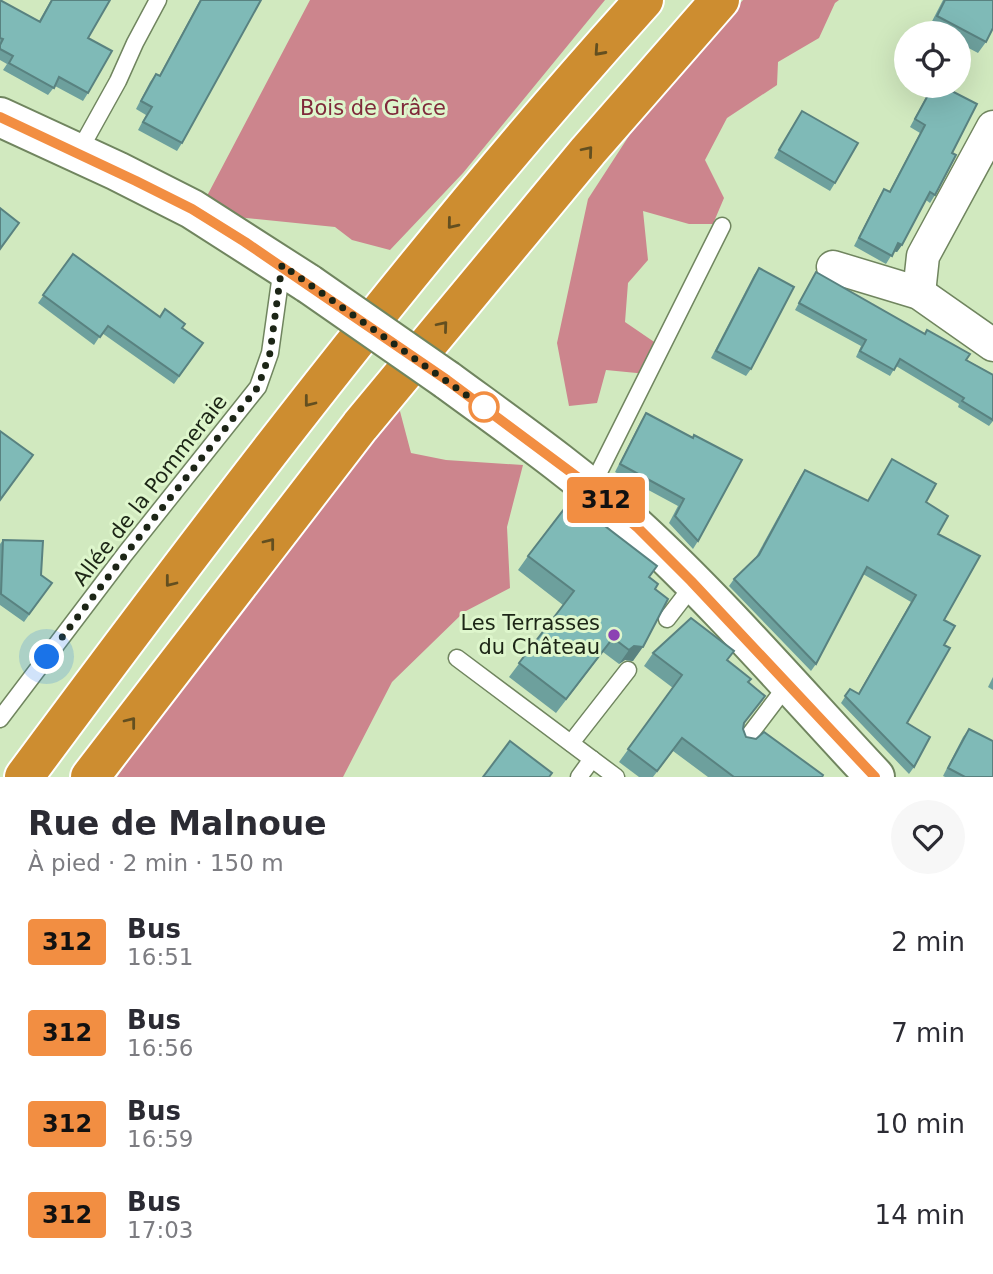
<!DOCTYPE html>
<html lang="fr">
<head>
<meta charset="utf-8">
<style>
	:root { --surface:#fff; --page:#f7f7f7; --text:#2b2b33; --muted:#7c7c81 }
	body { margin:0; font-family:"DejaVu Sans",sans-serif; background:var(--page); color:var(--text); height:100vh; display:flex; flex-direction:column; font-size:26px; white-space:nowrap }
	* { box-sizing:border-box; margin:0 }
	p { font-size:23px; color:var(--muted) }
	.icon { flex:none; width:38px; height:38px; fill:none; stroke:currentColor; stroke-width:2; stroke-linecap:round; stroke-linejoin:round }
	.map { position:relative; height:777px; overflow:hidden }
	.side { display:flex; flex-direction:column; background:var(--surface); flex:1 }
	.side>* { flex:none }
	.badge { padding:0 14px; border-radius:5px; font-size:24px; line-height:46px }
	.fabs { position:absolute; left:894px; top:21px; display:grid; gap:14px }
	.fabs a { display:grid; place-items:center; width:77px; height:77px; border-radius:50%; background:var(--surface); box-shadow:0 7px 28px #0002; font-size:35px }
	.you { position:absolute; width:35px; height:35px; margin:-18px; border:5px solid #fff; border-radius:50%; background:#1a73e8; box-shadow:0 0 0 10px #1a73e833 }
	.map>.badge { position:absolute; translate:-50% -50%; box-shadow:0 0 0 4px #fff }
	.round { display:grid; place-items:center; flex:none; width:74px; height:74px; border-radius:37px; background:var(--page) }
	.overview { display:flex; align-items:center; justify-content:space-between; height:119px; padding:0 28px }
	h1 { font-size:33px; font-weight:800; line-height:52px }
	ul { padding:0; list-style:none }
	li { display:flex; align-items:center; gap:21px; height:91px; padding:0 28px }
	li div { flex:1 }
	li b { display:block; font-size:26px }
	li em { font-style:normal }
	li .badge { min-width:77px; font-weight:700; text-align:center }
	.map>svg:first-child { display:block }
	.forest { fill:#cc858d }
	.lines { fill:none; stroke-linecap:round; stroke-linejoin:round }
	.lane-casing { stroke:#70855f; stroke-width:19 }
	.street-casing { stroke:#70855f; stroke-width:35 }
	.secondary-casing { stroke:#70855f; stroke-width:42 }
	.highway-casing { stroke:#fff; stroke-width:42 }
	.lane { stroke:#fff; stroke-width:16 }
	.street { stroke:#fff; stroke-width:32 }
	.secondary { stroke:#fff; stroke-width:38 }
	.highway { stroke:#cd8d30; stroke-width:38 }
	.secondary-bridge-casing { stroke:#70855f; stroke-width:42; stroke-linecap:butt }
	.secondary-bridge { stroke:#fff; stroke-width:38 }
	.wall { fill:#6da09d }
	.shaded-wall { fill:#598280 }
	.building { fill:#7fbab7; stroke:#598280; stroke-width:2 }
	.oneway { stroke:#634f20 }
	.line-casing { stroke:#fff; stroke-width:16 }
	.line { stroke:#f28e42; stroke-width:10 }
	.walk { stroke:#1c2516; stroke-width:7; stroke-dasharray:0 12.6 }
	.stop-dot { fill:#fff; stroke:#f28e42; stroke-width:3.5 }
	.poi-dot { fill:#8c42b3; stroke:#def6cc; stroke-width:2.5 }
	.labels { text-anchor:middle; dominant-baseline:central; stroke-width:6; stroke-linejoin:round; paint-order:stroke }
	.park-label { font-size:21px; fill:#7f293a; stroke:#def6cc }
	.street-label { font-size:21px; fill:#1c2516; stroke:#def6cc }
	.poi-label { font-size:21px; fill:#1c2516; stroke:#def6cc; text-anchor:end }
</style>
</head>
<body>
<div class="map">
<svg width="993" height="777" viewBox="0 0 993 777">
	<rect width="100%" height="100%" fill="#d1e9bf"/>
	<!-- forest -->
	<g class="forest">
		<polygon points="310,0 605,0 463,173 390,250 352,240 335,227 198,213"/>
		<polygon points="743,0 839,0 835,3 819,38 778,62 777,85 727,118 705,160 724,198 713,224 689,224 643,211 648,260 628,283 625,322 663,348 647,374 606,370 597,403 569,406 557,343 588,199 649,105"/>
		<polygon points="397,400 411,453 446,460 523,465 507,527 510,588 464,612 392,682 343,777 117,777 187,678"/>
	</g>
	<g class="lines">
		<!-- lane casing -->
		<g class="lane-casing">
			<g id="lane">
				<polyline points="78,153 118,81 135,43 158,0"/>
				<polyline points="591,488 722,226"/>
				<polyline points="667,619 694,584"/>
				<polyline points="457,658 616,777"/>
				<polyline points="0,719 125,554 258,387 270,353 282,267"/>
				<polyline points="744,742 788,684"/>
				<polyline points="571,743 628,670"/>
				<polyline points="579,777 592,759"/>
			</g>
		</g>
		<!-- street casing -->
		<g class="street-casing">
			<g id="street">
				<polyline points="833,267 919,293 993,345"/>
				<polyline points="919,293 923,256 993,127"/>
			</g>
		</g>
		<!-- secondary casing -->
		<g class="secondary-casing">
			<g id="secondary">
				<polyline points="0,117 117,171 192,209 309,284"/>
				<path d="M447 380C511 427 577 473 636 527 720 604 797 694 875 777"/>
			</g>
		</g>
		<!-- highway casing -->
		<g class="highway-casing">
			<g id="highway">
				<path d="M24 777C221 511 422 246 644 0"/>
				<polyline points="90,777 360,426 588,151 720,0"/>
			</g>
		</g>
		<!-- lane -->
		<use href="#lane" class="lane"/>
		<!-- street -->
		<use href="#street" class="street"/>
		<!-- secondary -->
		<use href="#secondary" class="secondary"/>
		<!-- highway -->
		<use href="#highway" class="highway"/>
		<!-- secondary-bridge casing -->
		<g class="secondary-bridge-casing">
			<polyline id="secondary-bridge" points="309,284 447,380"/>
		</g>
		<!-- secondary-bridge -->
		<use href="#secondary-bridge" class="secondary-bridge"/>
	</g>
	<!-- wall -->
	<g class="wall">
		<polygon points="0,0 39,21 51,0 110,0 88,38 88,93 83,101 55,86 48,95 3,70 7,64 0,60"/>
		<polygon points="200,0 261,0 182,143 177,151 138,130 146,115 136,109 150,82 156,74 159,76"/>
		<polygon points="943,0 993,0 986,42 978,53 959,43 959,33 941,33 929,27"/>
		<polygon points="932,86 942,86 952,153 935,195 930,203 926,200 902,245 897,252 894,251 886,264 854,246 879,197 884,189 889,192 920,133 910,127"/>
		<polygon points="802,111 835,183 830,191 774,158"/>
		<polygon points="73,254 160,317 182,328 203,343 174,384 102,333 94,345 38,303"/>
		<polygon points="759,268 751,369 746,376 711,358 754,275"/>
		<polygon points="816,272 993,375 993,421 989,426 958,407 959,404 896,366 890,376 856,357 861,346 795,310"/>
		<polygon points="646,413 692,437 698,541 693,549 669,523 678,506 615,472 641,421"/>
		<polygon points="892,459 926,502 938,534 944,620 944,645 907,723 914,767 909,774 841,703 850,689 858,694 911,602 863,574 816,664 811,671 729,586 734,579 756,557 800,477 805,470 868,501"/>
		<polygon points="3,540 41,575 52,583 24,622 0,605 0,544"/>
		<polygon points="528,556 650,578 655,589 633,661 625,660 619,664 603,652 556,713 509,677 563,605 518,570"/>
		<polygon points="653,653 728,660 748,683 743,729 746,737 822,777 708,777 673,751 653,777 639,777 619,762 673,688 644,666"/>
		<polygon points="993,677 993,690 988,687"/>
		<polygon points="969,729 993,777 945,777 943,776 963,737"/>
	</g>
	<!-- shaded-wall -->
	<g class="shaded-wall">
		<polygon points="898,243 902,245 897,252 893,251"/>
		<polygon points="634,646 643,647 633,661 625,660 619,664 629,650"/>
	</g>
	<!-- building -->
	<g class="building">
		<polygon points="0,0 40,22 52,0 110,0 88,38 112,51 88,93 59,77 54,88 9,63 13,56 0,49 0,45 3,39 0,38"/>
		<polygon points="201,0 261,0 182,143 143,122 152,107 141,101 156,74 160,76"/>
		<polygon points="945,0 993,0 993,28 986,42 937,16"/>
		<polygon points="933,86 942,86 977,104 952,153 956,155 935,195 930,192 902,245 898,243 892,256 859,238 884,189 890,192 925,125 915,119"/>
		<polygon points="802,111 858,143 835,183 779,150"/>
		<polygon points="0,208 19,223 0,249"/>
		<polygon points="73,254 160,317 165,309 185,324 182,328 203,343 179,376 108,326 100,337 43,295"/>
		<polygon points="759,268 794,287 751,369 716,351"/>
		<polygon points="816,272 925,334 927,330 970,354 966,360 993,375 993,420 962,401 964,398 900,359 894,370 860,351 866,340 799,303"/>
		<polygon points="646,413 693,438 694,435 742,460 698,541 675,516 684,499 620,464"/>
		<polygon points="0,431 33,455 0,500"/>
		<polygon points="892,459 936,484 926,502 948,516 938,534 980,556 944,620 955,626 944,645 950,648 907,723 930,737 914,767 845,696 850,689 859,694 916,595 867,567 816,664 734,579 759,555 805,470 868,501"/>
		<polygon points="571,500 657,566 649,577 658,584 655,589 668,599 643,647 634,646 629,650 613,638 566,699 519,663 574,591 528,556"/>
		<polygon points="3,540 43,541 41,575 52,583 29,614 1,594"/>
		<polygon points="691,618 734,651 727,660 751,679 748,682 765,696 744,723 743,729 746,737 756,739 764,732 823,775 822,777 734,777 682,738 657,771 628,749 682,675 653,653"/>
		<polygon points="969,729 993,741 993,777 965,777 948,768"/>
		<polygon points="510,741 552,773 549,777 483,777"/>
	</g>
	<!-- one-way arrows -->
	<defs><path id="oneway-chevron" d="M-2-3.5L2.5 0L-2 3.5" fill="none" stroke-width="1.6" stroke-linecap="round" stroke-linejoin="round" transform="scale(1.75)"/></defs>
	<g class="oneway">
		<use href="#oneway-chevron" transform="translate(599 51) rotate(132)"/>
		<use href="#oneway-chevron" transform="translate(588 151) rotate(-50)"/>
		<use href="#oneway-chevron" transform="translate(452 224) rotate(129)"/>
		<use href="#oneway-chevron" transform="translate(443 326) rotate(-50)"/>
		<use href="#oneway-chevron" transform="translate(309 402) rotate(128)"/>
		<use href="#oneway-chevron" transform="translate(270 543) rotate(-52)"/>
		<use href="#oneway-chevron" transform="translate(170 582) rotate(128)"/>
		<use href="#oneway-chevron" transform="translate(131 722) rotate(-52)"/>
	</g>
	<g class="lines">
		<!-- line casing -->
		<g class="line-casing">
			<polyline id="line" points="0,117 136,181 192,209 245,242 447,380 580,479 638,528 691,581 875,777"/>
		</g>
		<!-- line -->
		<use href="#line" class="line"/>
		<!-- walk -->
		<polyline class="walk" points="47,657 125,555 258,387 270,353 282,265 489,411 484,407"/>
	</g>
	<!-- markers -->
	<circle class="stop-dot" cx="484" cy="407" r="14"/>
	<circle class="poi-dot" cx="614" cy="635" r="7"/>
	<g class="labels">
		<!-- park labels -->
		<g class="park-label">
			<text x="373" y="108">Bois de Grâce</text>
		</g>
		<!-- street labels -->
		<g class="street-label">
			<text transform="translate(150 490) rotate(-52)">Allée de la Pommeraie</text>
		</g>
		<!-- poi labels -->
		<g class="poi-label">
			<text x="600" y="623">Les Terrasses<tspan x="600" dy="24">du Château</tspan></text>
		</g>
	</g>
</svg>
<div class="fabs">
<a><svg class="icon" aria-label="locate" viewBox="0 0 24 24"><circle cx="12" cy="12" r="6"/><path d="M12 2v4M12 18v4M2 12h4M18 12h4"/></svg></a>
</div>
<div class="you" style="left:47px;top:657px"></div>
<b class="badge" style="left:606px;top:500px;background:#f28e42;color:#111">312</b>
</div>
<section class="side">
<div class="overview"><div><h1>Rue de Malnoue</h1><p>À pied · 2 min · 150 m</p></div><a class="round"><svg class="icon" aria-label="heart" viewBox="0 0 24 24"><path d="M12 20l-8-8c-3-5 5-10 8-4 3-6 11-1 8 4z"/></svg></a></div>
<ul>
<li><span class="badge" style="background:#f28e42;color:#111">312</span><div><b>Bus</b><p>16:51</p></div><em>2 min</em></li>
<li><span class="badge" style="background:#f28e42;color:#111">312</span><div><b>Bus</b><p>16:56</p></div><em>7 min</em></li>
<li><span class="badge" style="background:#f28e42;color:#111">312</span><div><b>Bus</b><p>16:59</p></div><em>10 min</em></li>
<li><span class="badge" style="background:#f28e42;color:#111">312</span><div><b>Bus</b><p>17:03</p></div><em>14 min</em></li>
</ul>
</section>
</body>
</html>
